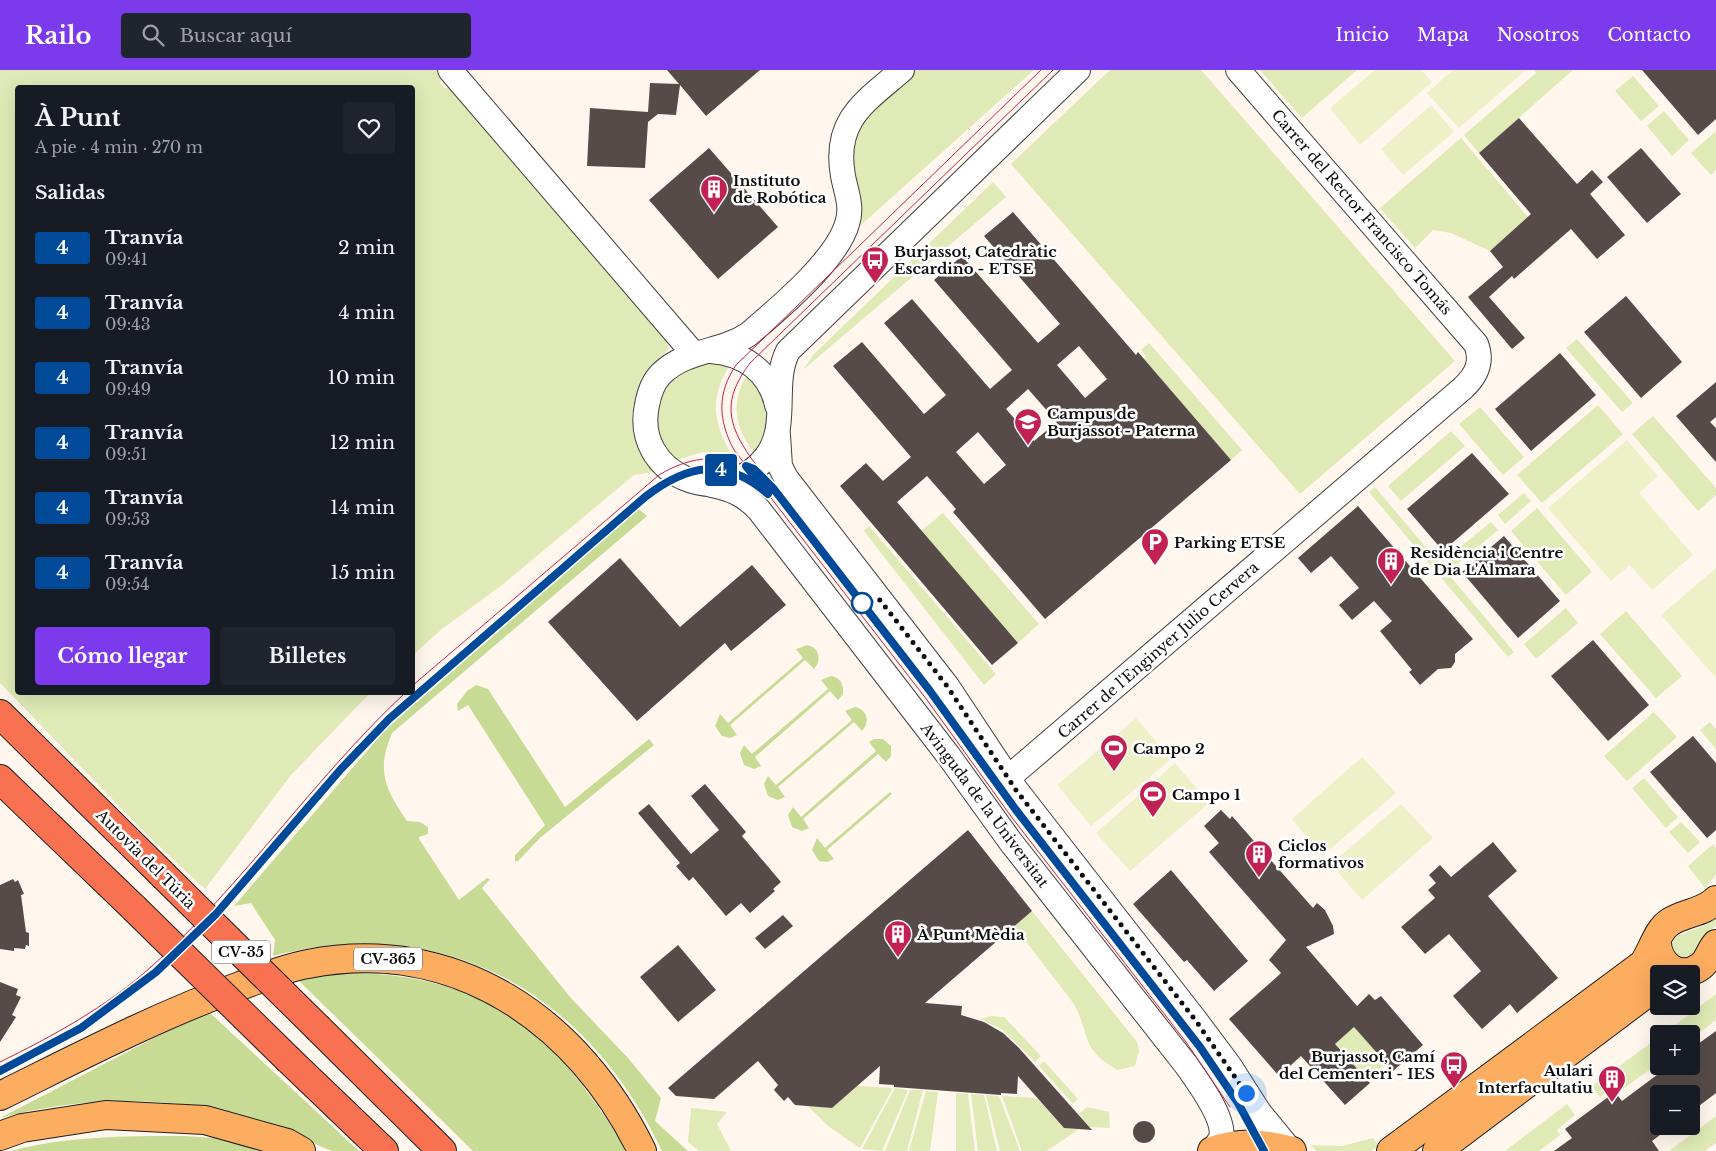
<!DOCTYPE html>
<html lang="es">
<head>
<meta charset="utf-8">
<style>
	:root { --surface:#171b24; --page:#20242c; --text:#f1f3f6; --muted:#9ea1a6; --accent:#7c3aed }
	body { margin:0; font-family:"Libre Baskerville",serif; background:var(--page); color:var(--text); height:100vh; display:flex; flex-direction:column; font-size:19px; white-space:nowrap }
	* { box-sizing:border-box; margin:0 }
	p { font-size:16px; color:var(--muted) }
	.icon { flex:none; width:28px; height:28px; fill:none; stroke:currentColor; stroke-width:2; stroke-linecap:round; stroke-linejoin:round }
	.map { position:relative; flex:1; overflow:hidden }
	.side { position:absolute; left:15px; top:15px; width:400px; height:610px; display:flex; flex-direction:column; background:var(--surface); border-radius:5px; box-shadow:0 5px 20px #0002 }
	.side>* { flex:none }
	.badge { padding:0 10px; border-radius:4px; font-size:18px; line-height:32px }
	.buttons { position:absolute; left:1650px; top:895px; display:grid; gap:10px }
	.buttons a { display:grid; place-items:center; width:50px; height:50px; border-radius:5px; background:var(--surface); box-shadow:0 5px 20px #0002; font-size:25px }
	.you { position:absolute; width:25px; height:25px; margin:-12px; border:4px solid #fff; border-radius:50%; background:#1a73e8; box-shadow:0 0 0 8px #1a73e833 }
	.map>.badge { position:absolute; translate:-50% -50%; box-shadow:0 0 0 2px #fff }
	h2 { padding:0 20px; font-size:19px; line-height:45px }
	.round { display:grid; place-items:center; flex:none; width:52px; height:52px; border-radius:5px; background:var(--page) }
	.head { display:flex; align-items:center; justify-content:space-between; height:85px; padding:0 20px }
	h1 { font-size:24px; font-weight:700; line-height:38px }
	.button { display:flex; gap:10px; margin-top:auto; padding:10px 20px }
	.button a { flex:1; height:58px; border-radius:5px; background:var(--accent); color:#fff; font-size:20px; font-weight:700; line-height:58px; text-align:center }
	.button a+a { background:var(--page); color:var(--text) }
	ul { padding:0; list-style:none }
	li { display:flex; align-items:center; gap:15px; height:65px; padding:0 20px }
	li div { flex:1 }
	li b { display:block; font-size:19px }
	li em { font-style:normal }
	li .badge { min-width:55px; font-weight:700; text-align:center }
	header { display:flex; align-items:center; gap:30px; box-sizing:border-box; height:70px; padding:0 25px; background:var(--accent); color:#fff }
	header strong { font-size:24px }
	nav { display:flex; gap:28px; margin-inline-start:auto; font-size:18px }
	.search { width:350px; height:45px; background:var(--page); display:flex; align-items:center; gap:12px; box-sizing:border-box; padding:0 18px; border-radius:5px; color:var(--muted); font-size:19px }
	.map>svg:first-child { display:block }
	.green { fill:#dfeab6 }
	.forest { fill:#c7db95 }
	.pitch { fill:#eef1c8 }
	.building { fill:#564b49; fill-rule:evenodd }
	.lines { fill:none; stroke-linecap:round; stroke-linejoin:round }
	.minor-casing { stroke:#404040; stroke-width:26 }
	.major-casing { stroke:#1e1e1e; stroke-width:30 }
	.highway-casing { stroke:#1e1e1e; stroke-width:30 }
	.minor { stroke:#fff; stroke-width:24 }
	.major { stroke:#fcad60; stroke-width:28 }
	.highway { stroke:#f87252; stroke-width:28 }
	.tram { stroke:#c12253; stroke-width:1 }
	.highway-bridge-casing { stroke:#1e1e1e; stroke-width:30; stroke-linecap:butt }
	.highway-bridge { stroke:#f87252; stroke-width:28 }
	.line-casing { stroke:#fff; stroke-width:11 }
	.line { stroke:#004a99; stroke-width:8 }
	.walk { stroke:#0d0d0d; stroke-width:5; stroke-dasharray:0 9 }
	.stop-dot { fill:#fff; stroke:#004a99; stroke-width:2.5 }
	.labels { text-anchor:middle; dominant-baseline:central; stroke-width:5; stroke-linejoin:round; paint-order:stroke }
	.shield { fill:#fff; stroke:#565656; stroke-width:1 }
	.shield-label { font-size:14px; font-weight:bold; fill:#0d0d0d }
	.poi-label { font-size:15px; font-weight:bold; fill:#0d0d0d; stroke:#fff; text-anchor:start }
	.street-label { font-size:15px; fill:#0d0d0d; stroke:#fff }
</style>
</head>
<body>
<header>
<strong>Railo</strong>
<div class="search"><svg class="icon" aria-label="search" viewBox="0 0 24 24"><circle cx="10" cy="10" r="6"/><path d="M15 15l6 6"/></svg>Buscar aquí</div>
<nav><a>Inicio</a><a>Mapa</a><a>Nosotros</a><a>Contacto</a></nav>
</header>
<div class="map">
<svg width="1716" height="1081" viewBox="0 0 1716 1081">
	<rect width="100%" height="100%" fill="#fff7ed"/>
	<!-- green -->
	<g class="green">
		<path d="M0 0H439L441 15 444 18 450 17 667 268 668 280C663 286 656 291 651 296 634 316 627 349 637 374 641 385 650 393 658 401L634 405 502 515 442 559 413 585 412 18H18V622L370 623 291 705 205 819 144 762 0 613Z"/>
		<polygon points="916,0 1034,0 851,164 851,62"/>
		<polygon points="1110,0 1201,0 1455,291 1300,424 1011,94"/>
		<polygon points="1260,0 1357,0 1302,48"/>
		<polygon points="1534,0 1573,0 1479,83 1464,65 1536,3"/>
		<polygon points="1633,6 1659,36 1641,51 1615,21"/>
		<polygon points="1664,41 1689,70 1672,86 1647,56"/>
		<polygon points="1716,61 1716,100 1711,105 1691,83"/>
		<polygon points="1461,68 1528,147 1490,181 1451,163 1433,160 1415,178 1380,138"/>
		<polygon points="993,112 1006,127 803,300 814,284"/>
		<polygon points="1577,269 1633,333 1622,342 1566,278"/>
		<polygon points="1149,273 1242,380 1231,390 1144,289 1146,286 1141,280"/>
		<path d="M733 290C710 325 711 349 732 385L703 382 673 391 657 366 656 326 683 295Z"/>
		<path d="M750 300 764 318 770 356 755 385C734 355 729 332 750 300Z"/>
		<polygon points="1598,335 1623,364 1542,433 1517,405"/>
		<polygon points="1480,337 1524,387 1503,405 1459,354"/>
		<polygon points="1653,346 1716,418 1716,425 1698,441 1632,364"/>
		<polygon points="1451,361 1465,376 1401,431 1388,416"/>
		<polygon points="1375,417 1514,582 1508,587 1369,422"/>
		<polygon points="1524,423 1531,431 1505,454 1498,445"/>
		<polygon points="1537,438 1592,502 1566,525 1511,461"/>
		<polygon points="943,443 1039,554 1018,573 921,461"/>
		<polygon points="1491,452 1498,460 1455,496 1448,487"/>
		<polygon points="869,456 996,604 984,615 864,461"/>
		<polygon points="1566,538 1578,553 1536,589 1524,574"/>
		<polygon points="1626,541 1682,606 1656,628 1600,564"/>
		<polygon points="1654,642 1677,667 1627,711 1604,686"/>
		<polygon points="1710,652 1716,659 1716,679 1700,660"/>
		<polygon points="1644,708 1678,747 1666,758 1632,718"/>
		<polygon points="1681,752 1700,772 1688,783 1669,762"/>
		<polygon points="1713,774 1716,778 1716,805 1705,818 1688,796"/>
		<path d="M1032 841 1137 972 1139 981 1135 996 1117 1000C1079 977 1092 968 1074 934L1014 856Z"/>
		<path d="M1716 848V855C1705 865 1701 878 1691 888H1677L1672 878 1674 867 1706 855Z"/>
		<polygon points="1716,924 1716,950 1691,969 1691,964 1663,964"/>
		<polygon points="991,946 1004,947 1041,986 1035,992 1003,960 981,949"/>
		<polygon points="1354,957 1386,993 1367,1009 1335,974"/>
		<polygon points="1659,967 1659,993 1620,1021 1615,1016 1600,1027 1592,1016"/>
		<polygon points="1044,991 1078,1029 1073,1034 1039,996"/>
		<polygon points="857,1016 893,1018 860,1078 828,1056 808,1036 832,1038"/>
		<polygon points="895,1018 908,1020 882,1081 862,1079"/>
		<polygon points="910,1020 923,1020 907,1081 885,1081"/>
		<polygon points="926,1021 938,1022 930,1081 909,1081"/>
		<polygon points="956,1023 968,1024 975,1081 956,1081"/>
		<polygon points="971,1024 984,1025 997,1081 978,1081"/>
		<polygon points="986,1025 999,1026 1020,1081 1000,1081"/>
		<polygon points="1002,1026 1037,1028 1064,1058 1079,1059 1047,1081 1022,1081"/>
		<polygon points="1567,1034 1575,1045 1557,1060 1560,1065 1539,1081 1505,1081"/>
		<polygon points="1087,1037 1109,1042 1110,1058 1090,1057 1079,1044"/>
		<polygon points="691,1038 727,1042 717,1054 731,1081 699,1081 688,1072"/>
		<polygon points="1716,1046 1716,1073 1705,1081 1669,1081"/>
		<polygon points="1373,1068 1378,1076 1371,1081 1316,1081 1311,1075 1342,1076"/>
	</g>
	<!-- forest -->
	<g class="forest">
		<path d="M639 439 647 446 392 663C376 702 385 718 407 751L420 752 428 757V764L419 767V769L459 830 487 808 490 809 482 818 570 927 628 988 661 1028 655 1051 688 1081H662C587 923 446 842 273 886L275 870 251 833 234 836 386 659Z"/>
		<path d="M807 575C816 577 820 583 818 593L814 599 805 590 730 655 737 665 730 668 722 666 715 656 720 644 728 653 803 588 796 579Z"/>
		<path d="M831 606C841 608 844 615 843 624L838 630 830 621 755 687 761 696 754 699 744 695 740 683 744 675 752 684 828 619 821 610Z"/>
		<polygon points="476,615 488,619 565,737 649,669 654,675 540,768 518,791 515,791 515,785 545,755 468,635 458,641 457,634 467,621"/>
		<path d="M855 637C868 640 870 652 862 661L854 652 778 717 785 727 778 730 768 726 764 714 768 706 776 715 852 650 845 641Z"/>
		<polygon points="874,669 883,669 891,676 891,686 886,692 878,684 803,749 809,758 802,761 792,757 788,745 793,737 801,747 876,681 869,672"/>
		<polygon points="890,722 892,724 827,780 834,789 827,792 819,791 812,780 817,768 825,778"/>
		<path d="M351 903C456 904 530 941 591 1027 603 1044 616 1061 625 1081H473L297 909Z"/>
		<path d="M209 942 359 1081C351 1081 339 1081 332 1081 307 1072 284 1057 258 1050 172 1025 87 1025 0 1048L183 953Z"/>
		<path d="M183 1066 215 1068 265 1081H11C67 1066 125 1066 183 1066Z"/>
	</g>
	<!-- pitch -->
	<g class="pitch">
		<polygon points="1375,0 1421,0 1432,12 1360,75 1330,38"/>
		<polygon points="1453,0 1526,0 1459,58 1427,23"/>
		<polygon points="1431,35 1454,62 1403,105 1381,79"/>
		<polygon points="1627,370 1658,406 1639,423 1693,485 1652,520 1630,495 1611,511 1548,438"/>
		<polygon points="1716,498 1716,608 1661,545"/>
		<polygon points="1136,648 1171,689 1091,756 1057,715"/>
		<polygon points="1362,687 1396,723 1322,786 1292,749"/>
		<polygon points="1175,693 1209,733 1130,801 1096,763"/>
		<polygon points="1401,734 1433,768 1362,830 1331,794"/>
	</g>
	<!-- building -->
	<g class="building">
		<polygon points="667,0 760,0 706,46 680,15 676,45 658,44 648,52 645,98 587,96 590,38 648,42 650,13 679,14"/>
		<polygon points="1642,0 1716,0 1716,49 1698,65"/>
		<polygon points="1519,48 1577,114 1592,100 1603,112 1590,124 1625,165 1597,189 1571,159 1514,209 1512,206 1489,227 1525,268 1512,279 1468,227 1503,197 1490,181 1531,144 1479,83"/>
		<polygon points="709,78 778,157 718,209 649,130"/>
		<polygon points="1641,78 1681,124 1647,153 1607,107"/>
		<path d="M1013 142 1136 285 1138 282 1231 390 1045 549 953 442 956 439 927 406 897 432 1018 573 992 595 840 416 866 393 883 411 911 387 833 296 862 272 924 344 946 325 884 253 912 229 990 319 1012 300 934 210 962 186 1038 273 1060 254 984 166ZM1079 276 1107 309 1085 328 1057 295ZM1028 319 1057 352 1034 371 1006 339ZM978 362 1006 395 984 414 956 382Z"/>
		<polygon points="1626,226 1682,292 1641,328 1584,262"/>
		<polygon points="1560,283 1596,325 1531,381 1495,339"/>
		<polygon points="1716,312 1716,347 1710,352 1716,358 1716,392 1676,346"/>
		<polygon points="1472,383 1509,424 1443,481 1407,439"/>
		<polygon points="1358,436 1473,569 1455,584 1455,592 1451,598 1438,599 1420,615 1409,602 1412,600 1380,561 1392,551 1374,531 1352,550 1339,535 1359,518 1331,486 1311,503 1298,488"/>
		<polygon points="1504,466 1560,531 1518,568 1462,502"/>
		<polygon points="620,488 680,557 752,495 786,535 731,581 725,573 637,651 548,552"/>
		<polygon points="1593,570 1649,635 1608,671 1551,606"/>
		<polygon points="1693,666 1716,693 1716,760 1707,768 1650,702"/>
		<polygon points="705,714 746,762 742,766 781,812 773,819 775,821 750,843 741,833 726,846 693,807 689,811 676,796 680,793 638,743 649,734 691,784 719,760 691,726"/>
		<polygon points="1221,740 1230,749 1232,746 1313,838 1317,833 1325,840 1333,856 1334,864 1306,877 1357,936 1369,924 1375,930 1381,926 1423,975 1393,1001 1354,957 1335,974 1370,1013 1345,1035 1301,986 1279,1006 1229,949 1279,905 1281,903 1269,890 1286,870 1209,782 1219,773 1204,756"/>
		<polygon points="968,760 1032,841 925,933 962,936 961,945 984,952 1003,963 1019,978 1092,1060 1064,1058 1018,1006 1017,1024 1001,1023 1001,1025 894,1017 894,1015 879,1014 880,996 832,1038 795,1035 788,1027 784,1031 774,1020 778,1015 758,991 714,1029 676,1026 668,1018"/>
		<polygon points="1493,772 1517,801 1488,826 1558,908 1517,943 1510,934 1482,959 1453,926 1481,901 1449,864 1425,884 1401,857 1435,828 1428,820 1436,813 1429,805 1440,795 1451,807"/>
		<polygon points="1171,800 1248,891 1214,921 1187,890 1184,892 1133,834"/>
		<polygon points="13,809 15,812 18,810 24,824 21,825 26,862 29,863 29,876 26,875 25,879 14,878 14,881 0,879 0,815"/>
		<polygon points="783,845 793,856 765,879 755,868"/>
		<polygon points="678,875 716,920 678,952 640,907"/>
		<polygon points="0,912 18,919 16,925 21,927 12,945 16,947 0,972"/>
		<polygon points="1716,961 1716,1023 1691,1042 1691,1024 1659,1024 1659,1056 1672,1056 1652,1071 1659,1081 1554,1081 1572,1068 1565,1059 1615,1022 1622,1031 1669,996 1691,996 1691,979"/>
		<circle cx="1144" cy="1062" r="11"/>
	</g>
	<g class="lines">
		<!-- minor casing -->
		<g class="minor-casing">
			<g id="minor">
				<polyline points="450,0 693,283"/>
				<path d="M902 0C865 32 833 50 843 106 846 122 853 137 847 154 836 191 778 239 749 264 721 283 686 279 661 304 653 312 649 324 647 335 632 405 723 443 766 387 790 356 771 314 788 281L1078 0"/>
				<path d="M710 281C744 283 770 302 777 335"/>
				<polyline points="778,365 780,396 786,408 947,616 1016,720 1196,951 1229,995 1259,1042 1291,1081"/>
				<path d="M712 415C732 419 745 425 759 440L948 685 1010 771 1187 996C1197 1010 1226 1050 1221 1068 1219 1072 1215 1077 1212 1081"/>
				<path d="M1008 708 1463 318C1477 305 1483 292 1476 274L1238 0"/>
			</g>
		</g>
		<!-- major casing -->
		<g class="major-casing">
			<g id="major">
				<path d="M1657 870C1656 893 1679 913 1701 896 1708 891 1710 881 1716 874"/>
				<path d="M0 1026C79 987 157 946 240 916 262 908 284 898 308 894 456 865 579 951 642 1081"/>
				<polyline points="0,1066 22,1058 106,1045 205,1050 287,1073 301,1081"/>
				<path d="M1212 1081C1238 1072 1265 1073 1292 1081"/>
				<path d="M1391 1081 1643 894C1652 882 1657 860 1670 852 1686 842 1703 843 1716 830"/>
				<polyline points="1437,1081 1659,914"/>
			</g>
		</g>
		<!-- highway casing -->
		<g class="highway-casing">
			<g id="highway">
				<polyline points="0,644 163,805"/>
				<polyline points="0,709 134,838"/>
				<polyline points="319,959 442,1081"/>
				<polyline points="289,990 384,1081"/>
			</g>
		</g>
		<!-- minor -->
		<use href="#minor" class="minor"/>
		<!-- major -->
		<use href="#major" class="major"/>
		<!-- highway -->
		<use href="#highway" class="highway"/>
		<!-- tram -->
		<g class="tram">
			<path d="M1041 0 736 295C717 323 718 350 734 380L927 630 1013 749 1186 972 1230 1037"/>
			<path d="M1053 0 750 293C723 329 726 352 751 388L931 621 1016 740 1186 959 1238 1033"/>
			<path d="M412 616 659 405C687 388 716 383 747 396"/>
			<path d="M0 992C53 966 106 937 151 897 244 814 314 708 406 622"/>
			<path d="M0 1001 81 958 156 902 216 845 341 699 398 641 660 415C692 395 727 395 759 416"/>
		</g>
		<!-- highway-bridge casing -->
		<g class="highway-bridge-casing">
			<g id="highway-bridge">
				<polyline points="163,805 319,959"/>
				<polyline points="134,838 289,990"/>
			</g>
		</g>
		<!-- highway-bridge -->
		<use href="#highway-bridge" class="highway-bridge"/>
	</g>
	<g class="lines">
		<!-- line casing -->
		<g class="line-casing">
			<path id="line" d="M0 1001 81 958 156 902 216 844 341 699 389 649 645 427C688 394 725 387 768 424L746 396 754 399 773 418 930 621 1016 740 1200 977 1238 1033 1264 1081"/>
		</g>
		<!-- line -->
		<use href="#line" class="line"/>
		<!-- walk -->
		<polyline class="walk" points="862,533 880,530 947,616 1016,720 1196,951 1246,1023"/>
	</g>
	<!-- icons -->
	<defs>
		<g id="building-pin" transform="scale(1.4375)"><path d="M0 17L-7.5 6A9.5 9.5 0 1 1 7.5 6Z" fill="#c12253" stroke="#fff"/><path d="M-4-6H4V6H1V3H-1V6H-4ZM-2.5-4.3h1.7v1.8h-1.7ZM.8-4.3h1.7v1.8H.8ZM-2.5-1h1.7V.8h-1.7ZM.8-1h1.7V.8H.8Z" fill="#fff"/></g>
		<g id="bus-pin" transform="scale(1.4375)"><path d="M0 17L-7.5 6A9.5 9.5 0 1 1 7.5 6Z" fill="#c12253" stroke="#fff"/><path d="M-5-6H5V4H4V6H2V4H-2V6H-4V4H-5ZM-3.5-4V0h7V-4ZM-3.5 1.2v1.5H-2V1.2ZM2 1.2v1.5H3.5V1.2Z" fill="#fff"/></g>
		<g id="university-pin" transform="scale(1.4375)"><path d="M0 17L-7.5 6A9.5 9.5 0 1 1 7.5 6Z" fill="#c12253" stroke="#fff"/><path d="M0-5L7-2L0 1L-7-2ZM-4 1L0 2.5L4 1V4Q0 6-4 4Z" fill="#fff"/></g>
		<g id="parking-pin" transform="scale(1.4375)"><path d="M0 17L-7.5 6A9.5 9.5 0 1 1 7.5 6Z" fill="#c12253" stroke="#fff"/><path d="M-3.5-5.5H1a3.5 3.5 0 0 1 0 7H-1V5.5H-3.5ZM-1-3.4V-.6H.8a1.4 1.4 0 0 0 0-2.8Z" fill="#fff"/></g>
		<g id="stadium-pin" transform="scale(1.4375)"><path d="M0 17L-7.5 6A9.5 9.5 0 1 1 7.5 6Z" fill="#c12253" stroke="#fff"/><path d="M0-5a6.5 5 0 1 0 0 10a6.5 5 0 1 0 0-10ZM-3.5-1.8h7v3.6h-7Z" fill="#fff"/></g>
	</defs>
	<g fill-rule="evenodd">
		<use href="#building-pin" x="714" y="119"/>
		<use href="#bus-pin" x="875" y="190"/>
		<use href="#university-pin" x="1028" y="352"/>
		<use href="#parking-pin" x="1155" y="472"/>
		<use href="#building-pin" x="1391" y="491"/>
		<use href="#stadium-pin" x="1114" y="678"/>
		<use href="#stadium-pin" x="1153" y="724"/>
		<use href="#building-pin" x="1259" y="784"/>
		<use href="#building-pin" x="898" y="864"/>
		<use href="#bus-pin" x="1454" y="995"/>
		<use href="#building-pin" x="1612" y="1009"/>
	</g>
	<!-- markers -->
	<circle class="stop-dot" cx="862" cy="533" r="10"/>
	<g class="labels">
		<!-- shield labels -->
		<g class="shield">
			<rect x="212" y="870.5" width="58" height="23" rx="4"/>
			<rect x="354" y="877.5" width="68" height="23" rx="4"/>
		</g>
		<g class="shield-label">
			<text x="241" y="882">CV-35</text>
			<text x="388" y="889">CV-365</text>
		</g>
		<!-- poi labels -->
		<g class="poi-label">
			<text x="733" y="110">Instituto<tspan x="733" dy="17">de Robótica</tspan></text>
			<text x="894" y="181">Burjassot, Catedràtic<tspan x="894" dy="17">Escardino - ETSE</tspan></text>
			<text x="1047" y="343">Campus de<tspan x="1047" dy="17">Burjassot - Paterna</tspan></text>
			<text x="1174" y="472">Parking ETSE</text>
			<text x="1410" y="482">Residència i Centre<tspan x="1410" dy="17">de Dia L'Almara</tspan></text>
			<text x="1133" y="678">Campo 2</text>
			<text x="1172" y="724">Campo 1</text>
			<text x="1278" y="775">Ciclos<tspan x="1278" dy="17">formativos</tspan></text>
			<text x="917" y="864">À Punt Mèdia</text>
			<text x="1435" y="986" text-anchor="end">Burjassot, Camí<tspan x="1435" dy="17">del Cementeri - IES</tspan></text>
			<text x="1593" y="1000" text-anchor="end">Aulari<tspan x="1593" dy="17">Interfacultatiu</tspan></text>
		</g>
		<!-- street labels -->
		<g class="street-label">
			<text transform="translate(1362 142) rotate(49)">Carrer del Rector Francisco Tomás</text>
			<text transform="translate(1158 580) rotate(-41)">Carrer de l'Enginyer Julio Cervera</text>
			<text transform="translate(985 735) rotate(53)">Avinguda de la Universitat</text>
			<text transform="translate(146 789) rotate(45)">Autovia del Túria</text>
		</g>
	</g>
</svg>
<div class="buttons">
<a><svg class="icon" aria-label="layers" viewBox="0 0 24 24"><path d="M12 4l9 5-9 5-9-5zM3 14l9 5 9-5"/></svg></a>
<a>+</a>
<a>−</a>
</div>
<div class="you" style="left:1246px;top:1023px"></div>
<b class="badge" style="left:721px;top:400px;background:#004a99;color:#fff">4</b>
<section class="side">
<div class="head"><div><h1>À Punt</h1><p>A pie · 4 min · 270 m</p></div><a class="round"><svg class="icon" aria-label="heart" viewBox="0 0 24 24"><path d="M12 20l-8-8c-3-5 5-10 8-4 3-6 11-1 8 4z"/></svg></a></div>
<h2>Salidas</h2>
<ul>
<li><span class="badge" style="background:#004a99;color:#fff">4</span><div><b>Tranvía</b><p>09:41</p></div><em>2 min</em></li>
<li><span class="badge" style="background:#004a99;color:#fff">4</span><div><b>Tranvía</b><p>09:43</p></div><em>4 min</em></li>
<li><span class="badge" style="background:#004a99;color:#fff">4</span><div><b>Tranvía</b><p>09:49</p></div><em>10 min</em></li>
<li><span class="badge" style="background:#004a99;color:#fff">4</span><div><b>Tranvía</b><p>09:51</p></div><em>12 min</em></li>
<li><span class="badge" style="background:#004a99;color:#fff">4</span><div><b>Tranvía</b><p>09:53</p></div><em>14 min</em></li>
<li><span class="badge" style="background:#004a99;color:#fff">4</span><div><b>Tranvía</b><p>09:54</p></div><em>15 min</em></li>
</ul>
<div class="button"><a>Cómo llegar</a><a>Billetes</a></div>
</section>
</div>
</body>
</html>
